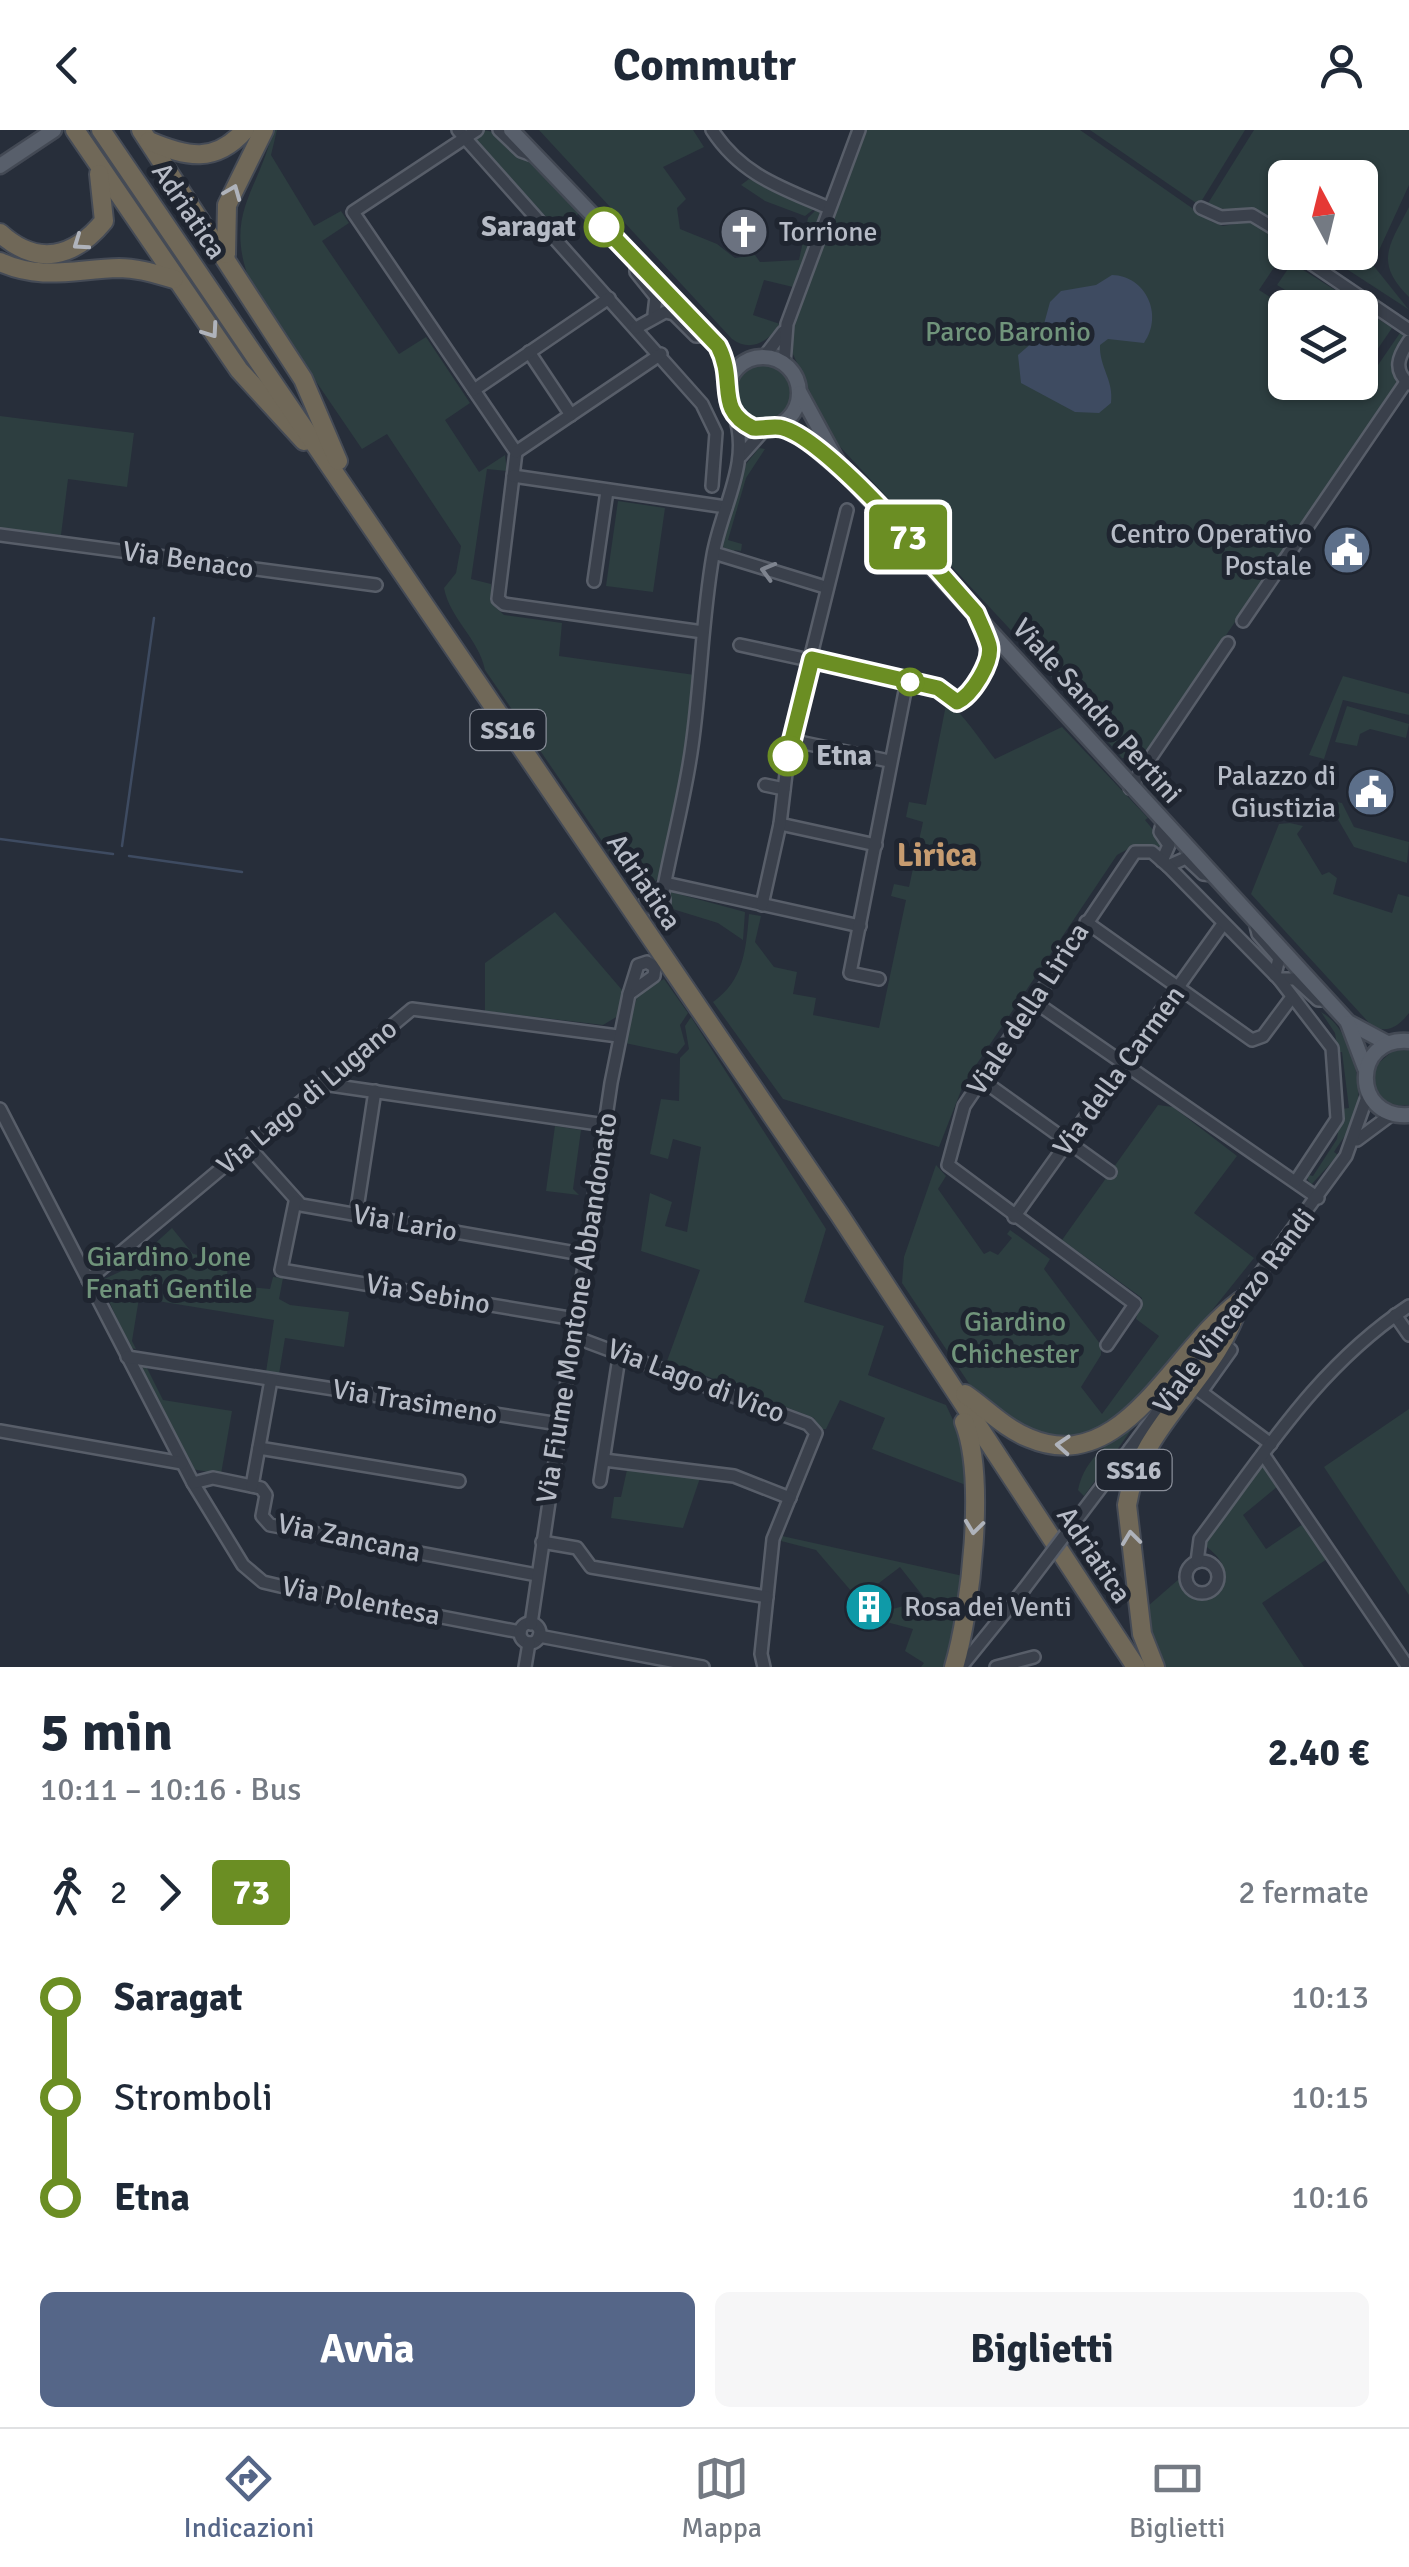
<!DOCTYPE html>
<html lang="it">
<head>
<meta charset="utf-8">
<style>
	:root { --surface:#fff; --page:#f6f6f7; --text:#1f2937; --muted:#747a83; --line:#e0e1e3; --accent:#568 }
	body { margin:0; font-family:Signika,sans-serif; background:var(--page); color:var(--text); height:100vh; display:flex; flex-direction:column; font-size:38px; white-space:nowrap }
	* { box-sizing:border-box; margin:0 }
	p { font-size:32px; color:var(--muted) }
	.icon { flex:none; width:55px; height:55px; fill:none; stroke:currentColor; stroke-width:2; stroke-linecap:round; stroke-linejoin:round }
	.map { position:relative; height:1537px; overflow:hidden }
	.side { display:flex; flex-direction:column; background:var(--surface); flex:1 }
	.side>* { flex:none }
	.badge { padding:0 20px; border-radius:8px; font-size:35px; line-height:65px }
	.needle { width:65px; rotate:353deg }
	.controls { position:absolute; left:1268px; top:30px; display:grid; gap:20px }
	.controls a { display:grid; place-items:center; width:110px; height:110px; border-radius:15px; background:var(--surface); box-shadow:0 2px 8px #0004; font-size:50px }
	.map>.badge { position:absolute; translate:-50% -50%; box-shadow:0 0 0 5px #fff }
	.legs { display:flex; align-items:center; gap:15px; height:110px; padding:0 40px; font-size:32px }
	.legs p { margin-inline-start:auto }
	.headline { display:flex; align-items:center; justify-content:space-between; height:170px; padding:0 40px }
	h1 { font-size:55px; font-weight:700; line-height:75px }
	.primary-button { display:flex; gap:20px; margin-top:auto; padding:20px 40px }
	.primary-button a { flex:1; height:115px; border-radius:15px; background:var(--accent); color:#fff; font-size:40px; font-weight:700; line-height:115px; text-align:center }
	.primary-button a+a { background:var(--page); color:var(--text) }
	ul { padding:0 40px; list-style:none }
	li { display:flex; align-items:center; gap:35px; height:100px; font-size:38px }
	li i { display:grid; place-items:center; width:15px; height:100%; margin:0 12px; background:currentColor }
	li i::after { content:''; width:25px; height:25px; margin:-12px; border:8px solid; border-radius:50%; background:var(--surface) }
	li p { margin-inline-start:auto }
	li:first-child i { background:linear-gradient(#0000 50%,currentColor 0) }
	li:last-child i { background:linear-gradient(currentColor 50%,#0000 0) }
	header { display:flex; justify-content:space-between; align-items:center; height:130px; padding:0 40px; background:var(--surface); font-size:45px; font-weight:700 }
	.dock { display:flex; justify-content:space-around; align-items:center; height:140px; border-top:2px solid var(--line); background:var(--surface); font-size:28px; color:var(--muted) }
	.dock a { display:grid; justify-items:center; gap:5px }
	.dock .on { color:var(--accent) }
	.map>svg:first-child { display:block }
	.green { fill:#2d3e40 }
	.water { fill:#3e4b61 }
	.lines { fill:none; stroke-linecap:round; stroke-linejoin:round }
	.stream { stroke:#3e4b61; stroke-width:2.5 }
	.minor-casing { stroke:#585e69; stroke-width:16 }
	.major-casing { stroke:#434954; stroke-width:19 }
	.highway-casing { stroke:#454b56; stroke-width:22 }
	.minor { stroke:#3a404b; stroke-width:11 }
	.major { stroke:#585f6b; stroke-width:14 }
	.highway { stroke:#706858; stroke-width:18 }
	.minor-bridge-casing { stroke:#585e69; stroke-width:16; stroke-linecap:butt }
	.minor-bridge { stroke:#3a404b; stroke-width:11 }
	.oneway { stroke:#afb3bb }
	.oneway2 { stroke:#7e848f }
	.line-1-casing { stroke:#fff; stroke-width:22 }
	.line-1 { stroke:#6b8e23; stroke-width:15 }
	.stop-1-dot { fill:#fff; stroke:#6b8e23; stroke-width:5 }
	.labels { text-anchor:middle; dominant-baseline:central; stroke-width:10; stroke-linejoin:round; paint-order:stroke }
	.shield { fill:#1f2530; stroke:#898e99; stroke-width:2.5 }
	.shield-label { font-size:25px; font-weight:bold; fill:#b6bbc6 }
	.street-label { font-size:28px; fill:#b6bbc6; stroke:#1f2530 }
	.stop-label { font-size:28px; font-weight:bold; fill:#b6bbc6; stroke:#1f2530; text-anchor:end }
	.poi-label { font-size:28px; fill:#b6bbc6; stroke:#1f2530; text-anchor:start }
	.park-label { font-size:28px; fill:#70947b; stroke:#1f2530 }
	.quarter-label { font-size:32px; font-weight:bold; fill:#c79c70; stroke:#1f2530 }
</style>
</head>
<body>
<header><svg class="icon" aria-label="back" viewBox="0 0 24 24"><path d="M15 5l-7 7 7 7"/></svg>Commutr<svg class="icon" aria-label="person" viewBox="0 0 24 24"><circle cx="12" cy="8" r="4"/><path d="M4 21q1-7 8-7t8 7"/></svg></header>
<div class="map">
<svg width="1409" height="1537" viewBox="0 0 1409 1537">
	<rect width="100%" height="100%" fill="#272e3a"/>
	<!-- green -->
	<g class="green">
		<path d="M273 0H277L271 25 314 96 341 81 349 93 322 111 399 224 426 207 470 273 445 290 479 342 505 325 507 341 487 339 471 449 491 454 492 474 504 485 562 493 559 526 695 545 681 671 664 743C654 755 644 758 630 752L485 540C479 509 450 489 444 458L456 443 461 416 387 304 362 319 253 159C221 84 258 65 273 0Z"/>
		<path d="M484 0C523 7 555 54 580 82L560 102 473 8Z"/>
		<path d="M539 0H693L704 17 663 37 686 69 677 78 680 99 717 114 735 128 755 125 760 132 799 130 808 88 816 80 821 83 793 157 764 150 753 185 780 194C769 211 751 223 732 209Z"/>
		<polygon points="867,0 1080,0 1212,92 1223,96 1252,91 1285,113 1285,121 1259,160 1286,177 1285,252 1360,252 1360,224 1378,235 1402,200 1409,205 1398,223 1396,254 1143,628 1122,628 1008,497 830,306 792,222 793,196"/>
		<polygon points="1090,0 1245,0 1199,75"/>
		<path d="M1254 0H1409V55L1375 129 1354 123 1360 122V48H1285V100C1254 67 1240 87 1207 75Z"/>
		<polygon points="749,49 814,79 805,86 765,71 741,55"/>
		<path d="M1409 77V167C1374 132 1389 116 1409 77Z"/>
		<polygon points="1322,123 1373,135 1409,180 1402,175"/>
		<polygon points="1292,133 1351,170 1346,177 1313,177 1277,155"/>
		<polygon points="1359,176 1392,198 1377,220 1360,209"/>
		<circle cx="762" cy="265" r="30"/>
		<polygon points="0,286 134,303 127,357 68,349 61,405 0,398"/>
		<polygon points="759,318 765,319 746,348 728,410 742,414 741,421 734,420 739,429 730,426 722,415 746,334"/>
		<polygon points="618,371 665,378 653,462 606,456"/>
		<polygon points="1343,546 1409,564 1409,585 1343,570 1324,629 1309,625"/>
		<path d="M918 556C954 566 973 601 995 629L1062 597 1148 688 1145 690 1163 712 1161 717 1137 714 1117 725 964 953 939 1017 783 969 713 872C744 850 746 819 749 784L761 786 755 812 774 837 797 842 793 864 816 868 813 885 879 898 906 770 891 766 894 754 909 757 923 692 906 687 909 672 926 675 947 570 917 564Z"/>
		<polygon points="1347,576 1409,594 1406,608 1370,599 1360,604 1357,616 1335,612"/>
		<polygon points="1321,669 1342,673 1354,697 1409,712 1407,733 1354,717 1332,679 1315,687"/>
		<path d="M1290 693 1303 696 1297 704 1322 745 1329 742 1337 748 1333 764 1392 783 1398 764 1409 767V883C1399 896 1387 905 1371 895L1251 764 1279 694Z"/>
		<polygon points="671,762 745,782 743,810 718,793 666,777"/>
		<polygon points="555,782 622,860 618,886 603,895 485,881 485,833"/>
		<polygon points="664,849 688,883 680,895 685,914 677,924 625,913 638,863"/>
		<path d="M1321 882C1350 898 1363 949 1357 981 1354 996 1342 1009 1334 1022L1338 1025 1311 1055 1305 1044 1313 1046 1337 1009 1341 979 1349 978 1342 922H1338L1335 903Z"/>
		<polygon points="691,887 826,1099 804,1172 884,1196 868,1245 946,1275 961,1307 971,1357 872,1319 885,1288 840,1270 826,1299 820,1299 814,1288 667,1231 700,1140 641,1121 650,1063 672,1072 665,1096 687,1102 701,1017 673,1009 668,1029 650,1024 661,969 679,971 680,928 689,919 685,896"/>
		<path d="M1395 919 1409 920V975C1384 978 1369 962 1374 937Z"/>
		<polygon points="1158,975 1173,977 1237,1026 1194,1083 1254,1128 1121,1294 1075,1312 1026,1303 978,1267 902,1153 904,1127 936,1035 946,1046 938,1059 984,1124 990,1121 998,1125 1012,1108 1007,1104 1010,1100 1050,1129 1044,1139 1101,1215 1101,1225 1081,1257 1102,1284 1159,1206 1136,1189 1142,1168 1062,1110"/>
		<polygon points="555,996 581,1000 573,1059 579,1065 546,1061"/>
		<polygon points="172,1098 193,1124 228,1130 227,1147 217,1146 215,1154 270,1159 273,1147 283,1148 279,1169 290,1175 349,1182 344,1217 285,1208 279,1244 266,1242 274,1190 139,1168 132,1211 136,1219 130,1218 100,1151 128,1138"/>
		<polygon points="146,1236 163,1270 232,1281 221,1344 191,1339 141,1238"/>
		<polygon points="1409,1279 1409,1465 1324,1337"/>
		<path d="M1139 1289 1084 1366 1078 1360C1085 1326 1113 1310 1139 1289Z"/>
		<path d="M1263 1330 1278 1356 1243 1385 1266 1419 1303 1394 1327 1429 1262 1473 1304 1537H1166L1150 1501 1148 1476 1179 1449 1188 1462 1201 1467 1224 1454C1227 1433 1218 1426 1202 1413Z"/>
		<polygon points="627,1340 700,1348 683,1398 611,1388 614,1367 621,1367"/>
		<polygon points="782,1406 963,1446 949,1537 921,1537 924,1533 905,1521 913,1499 875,1489 874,1484 926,1470 900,1437 858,1469 816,1420 781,1411"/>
	</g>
	<!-- water -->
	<path class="water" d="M1112 145C1146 146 1164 185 1144 213L1108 209 1100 215C1099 237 1114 250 1111 273L1099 283 1075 282 1021 253 1018 225 1041 205 1050 172 1061 161 1096 155Z"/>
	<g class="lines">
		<!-- stream -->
		<g class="stream">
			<polyline points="0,709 113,724"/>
			<polyline points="122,716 154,488"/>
			<polyline points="129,726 242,742"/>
		</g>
		<!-- minor casing -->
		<g class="minor-casing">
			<g id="minor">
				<polyline points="458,0 702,274 716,303 712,356"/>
				<polyline points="477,0 353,82 516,322 498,469 504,474 703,502"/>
				<polyline points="499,0 521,21 535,26"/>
				<path d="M712 0C741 45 782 58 829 78"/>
				<polyline points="1201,78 1221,87 1252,85 1285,105"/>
				<polyline points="1294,122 1409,200"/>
				<polyline points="636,131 636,142 656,167 654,184"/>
				<polyline points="636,198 665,182 674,184 696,206 708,206"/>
				<path d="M1409 211C1398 227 1393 240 1409 254"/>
				<polyline points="529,222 571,285"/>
				<polyline points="764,227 783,202"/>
				<polyline points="784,234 787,194 859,0"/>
				<polyline points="474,260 609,168"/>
				<polyline points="516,322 661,224"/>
				<polyline points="741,326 765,299"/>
				<polyline points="513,346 726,377"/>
				<polyline points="0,405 376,455"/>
				<polyline points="714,423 825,457"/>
				<polyline points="594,451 607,361"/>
				<polyline points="1243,491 1406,252"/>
				<path d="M740 515 938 558 957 573C972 566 992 533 989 516 988 508 982 500 980 493"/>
				<polyline points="790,610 889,631"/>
				<polyline points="765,655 784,659"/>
				<polyline points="1130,658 1228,513"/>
				<polyline points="780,694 876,715"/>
				<polyline points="1162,731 1169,715 1160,702 1163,691"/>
				<polyline points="1168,736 1186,728 1203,744 1213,745"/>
				<polyline points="665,753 860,796"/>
				<circle cx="655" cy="771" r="9"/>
				<path d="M662 767C671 717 685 668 692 616 701 553 702 488 713 425 721 378 752 331 734 284"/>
				<polyline points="762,775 780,694 790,610 847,380"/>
				<polyline points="1255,791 1258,804 1279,828 1275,845"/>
				<polyline points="1086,792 1252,910 1263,906 1292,867"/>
				<polygon points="647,832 655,837 654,846 629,864 638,835"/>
				<polyline points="879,849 850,843 907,551"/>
				<polyline points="1279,849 1295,849 1318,870 1328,870"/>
				<polyline points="1032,870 1318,1068"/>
				<polyline points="982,950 1110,1042"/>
				<polyline points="323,954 605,995"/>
				<polyline points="0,979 193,1353 243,1435 263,1452 280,1456 520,1502"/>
				<polyline points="1357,1010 1392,984"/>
				<polyline points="248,1016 301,1075 587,1125"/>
				<polyline points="295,1072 281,1140 575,1189"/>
				<polyline points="356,1085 375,961"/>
				<polyline points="1014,1087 1223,794"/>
				<polyline points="88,1150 412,879 618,906"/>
				<polyline points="1237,1175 1346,1026 1368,964"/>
				<polyline points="1395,1185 1409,1205"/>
				<polyline points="572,1206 808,1294 816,1303 773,1409 761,1524 764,1537"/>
				<polyline points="1222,1213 1231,1220 1201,1262 1271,1314"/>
				<polyline points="1107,1215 1135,1174 948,1035 964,976 1135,722 1152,722 1168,736 1279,849 1332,918 1337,989 1296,1051"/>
				<polyline points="127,1227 559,1294"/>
				<polyline points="0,1301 182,1333"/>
				<polyline points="259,1318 459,1351"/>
				<polyline points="1130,1319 1214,1206"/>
				<polyline points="1263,1324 1408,1537"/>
				<polyline points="604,1330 734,1346 790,1368"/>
				<polyline points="600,1351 620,1221"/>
				<polyline points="193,1353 213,1348 261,1358 266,1365 262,1386 270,1395 537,1445"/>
				<polyline points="252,1356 271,1250"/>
				<polyline points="542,1412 577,1418 591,1437 767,1467"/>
				<circle cx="1202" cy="1447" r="16"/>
				<path d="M1197 1432 1200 1409C1264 1324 1318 1236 1409 1176"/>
				<circle cx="530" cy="1503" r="10"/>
				<polyline points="531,1494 611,953 629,864"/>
				<polyline points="539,1506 703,1537"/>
				<polyline points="525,1537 529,1513"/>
				<polyline points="961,1537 1024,1459"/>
				<polyline points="996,1537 1034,1527"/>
			</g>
		</g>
		<!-- major casing -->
		<g class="major-casing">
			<g id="major">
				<polyline points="511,0 718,216 730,249"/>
				<polyline points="0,36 54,0"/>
				<circle cx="763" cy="263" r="36"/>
				<polyline points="800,263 837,331"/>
				<polyline points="779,296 798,304 850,348 1348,892 1387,913"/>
				<polyline points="1348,893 1365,938"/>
				<path d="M1409 911C1352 906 1351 989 1409 985"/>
			</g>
		</g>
		<!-- highway casing -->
		<g class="highway-casing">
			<g id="highway">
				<polyline points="75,0 239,240 304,311"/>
				<polyline points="101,0 839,1084 1136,1537"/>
				<polyline points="141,0 303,249 338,331"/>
				<path d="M149 11C187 27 215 34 245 0"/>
				<path d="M0 103C37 137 74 128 104 91L99 44"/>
				<polyline points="226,124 227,75 264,0"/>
				<path d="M0 132C42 151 75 139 119 138 138 138 156 144 174 149"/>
				<path d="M965 1264C987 1279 1004 1298 1029 1308 1123 1348 1172 1221 1240 1171"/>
				<path d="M954 1537C971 1480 986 1346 964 1292"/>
				<path d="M1155 1537 1142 1504 1127 1375C1140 1293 1218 1248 1240 1171"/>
			</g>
		</g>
		<!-- minor -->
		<use href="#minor" class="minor"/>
		<!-- major -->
		<use href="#major" class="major"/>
		<!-- highway -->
		<use href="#highway" class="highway"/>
		<!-- minor-bridge casing -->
		<g class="minor-bridge-casing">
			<polyline id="minor-bridge" points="1024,1459 1130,1319"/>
		</g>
		<!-- minor-bridge -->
		<use href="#minor-bridge" class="minor-bridge"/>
	</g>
	<!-- one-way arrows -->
	<defs><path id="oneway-chevron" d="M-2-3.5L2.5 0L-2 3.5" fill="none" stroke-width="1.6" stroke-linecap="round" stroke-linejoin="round" transform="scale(2.5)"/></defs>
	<g class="oneway">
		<use href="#oneway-chevron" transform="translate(233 62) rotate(-68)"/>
		<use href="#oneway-chevron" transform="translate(80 113) rotate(145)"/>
		<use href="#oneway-chevron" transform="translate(211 201) rotate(55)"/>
		<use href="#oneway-chevron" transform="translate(1063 1315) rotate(-176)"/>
		<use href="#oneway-chevron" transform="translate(974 1397) rotate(97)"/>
		<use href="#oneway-chevron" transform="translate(1131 1408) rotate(-97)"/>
	</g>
	<use class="oneway2" href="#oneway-chevron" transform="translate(768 441) rotate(-164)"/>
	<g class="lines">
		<!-- line-1 casing -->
		<g class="line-1-casing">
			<path id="line-1" d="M604 97 718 216C737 252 714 279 753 298 763 299 775 295 783 298 830 311 939 442 976 483 980 493 986 504 989 515 993 532 972 565 957 572L938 558 812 529 788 626"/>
		</g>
		<!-- line-1 -->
		<use href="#line-1" class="line-1"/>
	</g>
	<!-- icons -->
	<defs>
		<g id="church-disc" transform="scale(2.5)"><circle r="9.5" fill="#6b7280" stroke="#1f2530"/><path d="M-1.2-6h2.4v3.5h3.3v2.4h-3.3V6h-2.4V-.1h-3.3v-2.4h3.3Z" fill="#fff"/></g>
		<g id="civic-disc" transform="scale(2.5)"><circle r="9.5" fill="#5c6f8a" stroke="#1f2530"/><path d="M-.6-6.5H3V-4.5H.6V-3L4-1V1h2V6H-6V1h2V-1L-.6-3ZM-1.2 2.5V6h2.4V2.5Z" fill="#fff"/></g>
		<g id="building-disc" transform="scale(2.5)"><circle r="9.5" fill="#0f9aa8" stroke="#1f2530"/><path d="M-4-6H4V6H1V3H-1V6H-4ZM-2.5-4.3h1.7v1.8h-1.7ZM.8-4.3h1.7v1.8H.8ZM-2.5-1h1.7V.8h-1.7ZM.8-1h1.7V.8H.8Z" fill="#fff"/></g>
	</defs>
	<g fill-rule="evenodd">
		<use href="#church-disc" x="744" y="102"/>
		<use href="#civic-disc" x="1347" y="420"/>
		<use href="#civic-disc" x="1371" y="662"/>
		<use href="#building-disc" x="869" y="1477"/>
	</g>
	<!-- markers -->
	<g class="stop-1-dot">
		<circle cx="604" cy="97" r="18"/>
		<circle cx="910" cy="552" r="12"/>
		<circle cx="788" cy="626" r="18"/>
	</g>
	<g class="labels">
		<!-- shield labels -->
		<g class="shield">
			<rect x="470.5" y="580" width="75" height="40" rx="8"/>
			<rect x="1096.5" y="1320" width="75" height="40" rx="8"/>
		</g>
		<g class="shield-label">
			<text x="508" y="600">SS16</text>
			<text x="1134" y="1340">SS16</text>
		</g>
		<!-- street labels -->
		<g class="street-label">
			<text transform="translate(189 81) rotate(56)">Adriatica</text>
			<text transform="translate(188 430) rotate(8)">Via Benaco</text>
			<text transform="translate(1097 581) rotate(48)">Viale Sandro Pertini</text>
			<text transform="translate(644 752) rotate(56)">Adriatica</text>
			<text transform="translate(1028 879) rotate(-57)">Viale della Lirica</text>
			<text transform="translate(1119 941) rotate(-54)">Via della Carmen</text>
			<text transform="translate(307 967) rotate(-40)">Via Lago di Lugano</text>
			<text transform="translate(405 1093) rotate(10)">Via Lario</text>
			<text transform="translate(428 1164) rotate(10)">Via Sebino</text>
			<text transform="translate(577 1178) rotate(-81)">Via Fiume Montone Abbandonato</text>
			<text transform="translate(1234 1181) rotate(-53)">Viale Vincenzo Randi</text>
			<text transform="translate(696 1251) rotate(21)">Via Lago di Vico</text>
			<text transform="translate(415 1272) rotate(9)">Via Trasimeno</text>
			<text transform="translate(349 1408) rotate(12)">Via Zancana</text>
			<text transform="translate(1094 1425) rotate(56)">Adriatica</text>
			<text transform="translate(361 1471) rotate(11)">Via Polentesa</text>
		</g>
		<!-- stop labels -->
		<g class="stop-label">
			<text x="576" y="97">Saragat</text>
			<text x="816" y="626" text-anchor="start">Etna</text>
		</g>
		<!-- poi labels -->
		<g class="poi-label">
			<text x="779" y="102">Torrione</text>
			<text x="1312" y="404" text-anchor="end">Centro Operativo<tspan x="1312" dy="32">Postale</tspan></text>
			<text x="1336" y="646" text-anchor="end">Palazzo di<tspan x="1336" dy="32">Giustizia</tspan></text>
			<text x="904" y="1477">Rosa dei Venti</text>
		</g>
		<!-- park labels -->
		<g class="park-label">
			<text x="1008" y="202">Parco Baronio</text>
			<text x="169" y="1127">Giardino Jone<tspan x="169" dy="32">Fenati Gentile</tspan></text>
			<text x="1015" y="1192">Giardino<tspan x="1015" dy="32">Chichester</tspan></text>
		</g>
		<!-- quarter labels -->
		<g class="quarter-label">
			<text x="937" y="725">Lirica</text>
		</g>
	</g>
</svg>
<div class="controls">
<a><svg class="needle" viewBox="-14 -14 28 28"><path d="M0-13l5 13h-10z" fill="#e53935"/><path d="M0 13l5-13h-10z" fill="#747a83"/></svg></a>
<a><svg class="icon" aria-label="layers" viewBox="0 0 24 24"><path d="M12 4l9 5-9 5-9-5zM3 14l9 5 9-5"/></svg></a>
</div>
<b class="badge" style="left:908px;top:407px;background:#6b8e23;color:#fff">73</b>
</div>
<section class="side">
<div class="headline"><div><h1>5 min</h1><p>10:11 – 10:16 · Bus</p></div><b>2.40 €</b></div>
<div class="legs"><svg class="icon" aria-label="walk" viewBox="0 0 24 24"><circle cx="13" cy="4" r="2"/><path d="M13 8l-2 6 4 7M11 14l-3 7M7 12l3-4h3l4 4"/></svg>2<svg class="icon" aria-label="forward" viewBox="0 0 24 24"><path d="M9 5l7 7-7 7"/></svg><b class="badge" style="background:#6b8e23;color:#fff">73</b><p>2 fermate</p></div>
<ul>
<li><i style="color:#6b8e23"></i><b>Saragat</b><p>10:13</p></li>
<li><i style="color:#6b8e23"></i><span>Stromboli</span><p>10:15</p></li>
<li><i style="color:#6b8e23"></i><b>Etna</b><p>10:16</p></li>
</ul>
<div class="primary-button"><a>Avvia</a><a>Biglietti</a></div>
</section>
<nav class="dock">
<a class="on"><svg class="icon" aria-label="directions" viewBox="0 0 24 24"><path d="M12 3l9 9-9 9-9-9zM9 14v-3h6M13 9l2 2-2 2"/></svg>Indicazioni</a>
<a><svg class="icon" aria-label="map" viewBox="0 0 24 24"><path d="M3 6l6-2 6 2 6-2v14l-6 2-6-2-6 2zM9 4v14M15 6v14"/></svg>Mappa</a>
<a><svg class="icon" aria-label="tickets" viewBox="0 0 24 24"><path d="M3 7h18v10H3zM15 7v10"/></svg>Biglietti</a>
</nav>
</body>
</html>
